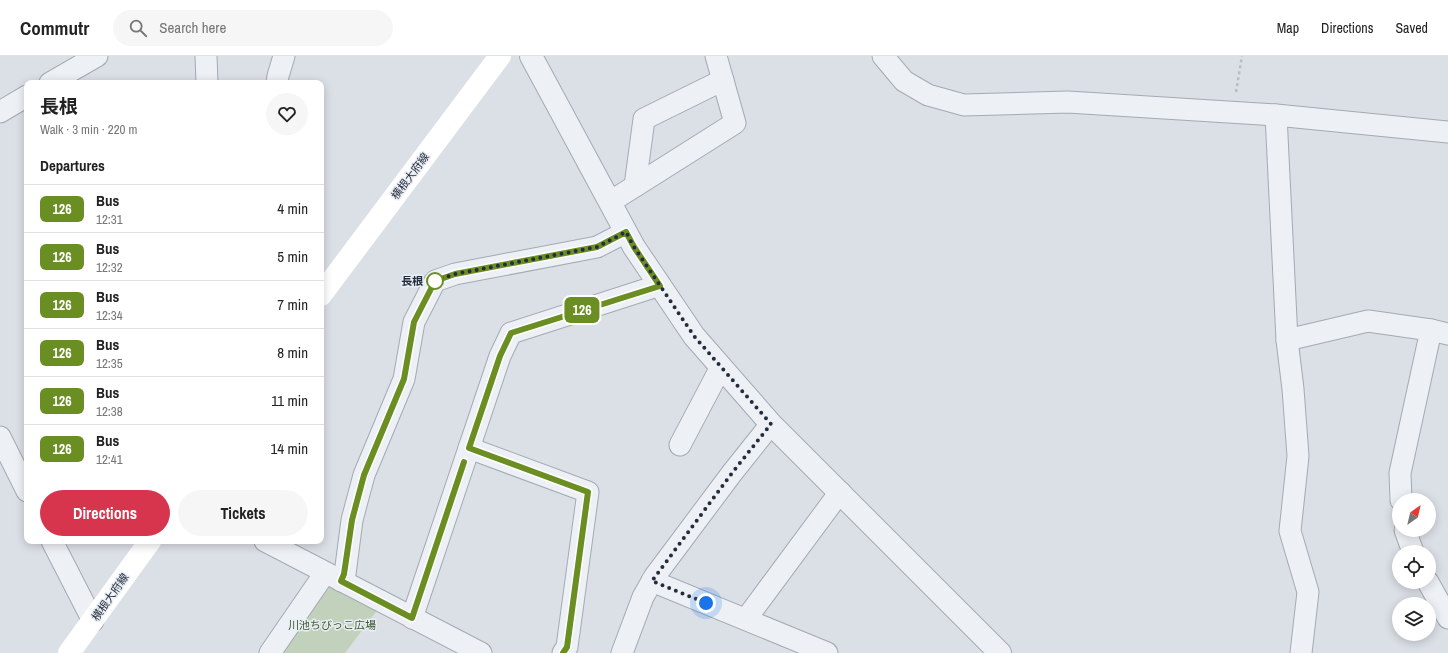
<!DOCTYPE html>
<html lang="en">
<head>
<meta charset="utf-8">
<style>
	:root { --surface:#fff; --page:#f6f6f6; --text:#222; --muted:#767676; --line:#e0e0e0; --accent:#d6354d }
	body { margin:0; font-family:"Archivo Narrow","Noto Sans JP",sans-serif; background:var(--page); color:var(--text); height:100vh; display:flex; flex-direction:column; font-size:15px; white-space:nowrap }
	* { box-sizing:border-box; margin:0 }
	p { font-size:13px; color:var(--muted) }
	.icon { flex:none; width:22px; height:22px; fill:none; stroke:currentColor; stroke-width:2; stroke-linecap:round; stroke-linejoin:round }
	.map { position:relative; flex:1; overflow:hidden }
	.details { position:absolute; left:24px; top:24px; width:300px; height:464px; display:flex; flex-direction:column; background:var(--surface); border-radius:8px; box-shadow:0 2px 10px #0003 }
	.details>* { flex:none }
	.badge { padding:0 8px; border-radius:6px; font-size:14px; line-height:26px }
	.needle { width:26px; rotate:34deg }
	.tools { position:absolute; left:1392px; top:437px; display:grid; gap:8px }
	.tools a { display:grid; place-items:center; width:44px; height:44px; border-radius:50%; background:var(--surface); box-shadow:0 2px 10px #0003; font-size:20px }
	.you { position:absolute; width:20px; height:20px; margin:-10px; border:3px solid #fff; border-radius:50%; background:#1a73e8; box-shadow:0 0 0 6px #1a73e833 }
	.map>.badge { position:absolute; translate:-50% -50%; box-shadow:0 0 0 2px #fff }
	h2 { padding:0 16px; font-size:15px; line-height:36px }
	.round { display:grid; place-items:center; flex:none; width:42px; height:42px; border-radius:21px; background:var(--page) }
	.head { display:flex; align-items:center; justify-content:space-between; height:68px; padding:0 16px }
	h1 { font-size:19px; font-weight:700; line-height:30px }
	.action { display:flex; gap:8px; margin-top:auto; padding:8px 16px }
	.action a { flex:1; height:46px; border-radius:24px; background:var(--accent); color:#fff; font-size:16px; font-weight:700; line-height:46px; text-align:center }
	.action a+a { background:var(--page); color:var(--text) }
	ul { padding:0; list-style:none }
	li { display:flex; align-items:center; gap:12px; height:48px; padding:0 16px; border-top:1px solid var(--line) }
	li div { flex:1 }
	li b { display:block; font-size:15px }
	li em { font-style:normal }
	li .badge { min-width:44px; font-weight:700; text-align:center }
	header { display:flex; align-items:center; gap:24px; box-sizing:border-box; height:56px; padding:0 20px; background:var(--surface); border-bottom:1px solid var(--line) }
	header strong { font-size:19px }
	nav { display:flex; gap:22px; margin-inline-start:auto; font-size:14px }
	.search { width:280px; height:36px; background:var(--page); display:flex; align-items:center; gap:10px; box-sizing:border-box; padding:0 14px; border-radius:22px; color:var(--muted); font-size:15px }
	.map>svg:first-child { display:block }
	.green { fill:#c1d1bb }
	.lines { fill:none; stroke-linecap:round; stroke-linejoin:round }
	.minor-casing { stroke:#a4aab3; stroke-width:23 }
	.tertiary-casing { stroke:#a4aab3; stroke-width:24 }
	.path { stroke:#b9bdc5; stroke-width:2.5; stroke-dasharray:3 3; stroke-linecap:butt }
	.minor { stroke:#edf0f5; stroke-width:21 }
	.tertiary { stroke:#edf0f5; stroke-width:22 }
	.secondary { stroke:#fff; stroke-width:22 }
	.line-casing { stroke:#fff; stroke-width:9 }
	.line { stroke:#6b8e23; stroke-width:6 }
	.walk { stroke:#242d3d; stroke-width:4; stroke-dasharray:0 7.2 }
	.stop-dot { fill:#fff; stroke:#6b8e23; stroke-width:2 }
	.labels { text-anchor:middle; dominant-baseline:central; stroke-width:3; stroke-linejoin:round; paint-order:stroke }
	.street-label { font-size:11px; fill:#242d3d; stroke:#eaeef4 }
	.stop-label { font-size:11px; font-weight:bold; fill:#242d3d; stroke:#eaeef4; text-anchor:end }
	.park-label { font-size:11px; fill:#385a30; stroke:#eaeef4 }
</style>
</head>
<body>
<header>
<strong>Commutr</strong>
<div class="search"><svg class="icon" aria-label="search" viewBox="0 0 24 24"><circle cx="10" cy="10" r="6"/><path d="M15 15l6 6"/></svg>Search here</div>
<nav><a>Map</a><a>Directions</a><a>Saved</a></nav>
</header>
<div class="map">
<svg width="1448" height="597" viewBox="0 0 1448 597">
	<rect width="100%" height="100%" fill="#dbdfe6"/>
	<!-- green -->
	<polygon class="green" points="325,529 378,553 345,597 278,597"/>
	<g class="lines">
		<!-- minor casing -->
		<g class="minor-casing">
			<g id="minor">
				<polyline points="206,0 207,27"/>
				<polyline points="883,0 904,25 928,39 964,49 1068,46 1276,59 1448,76"/>
				<polyline points="50,27 97,0"/>
				<polyline points="277,27 278,20 284,0"/>
				<polyline points="0,56 27,40"/>
				<polyline points="1276,59 1287,284 1293,333 1298,400 1290,475 1308,536 1301,597"/>
				<polyline points="635,130 644,63 723,24"/>
				<polyline points="610,146 735,67 716,0"/>
				<polyline points="1287,284 1368,265 1431,274 1448,278"/>
				<polyline points="0,381 27,435"/>
				<polyline points="680,389 721,311"/>
				<polyline points="469,392 588,436 567,591 563,597"/>
				<polyline points="1401,444 1400,417 1431,274"/>
				<polyline points="1405,474 1413,496"/>
				<polyline points="52,485 93,565"/>
				<polyline points="265,485 481,597"/>
				<polyline points="341,525 345,518 352,464 364,419 404,323 414,266 435,225 455,218 597,191 626,176"/>
				<polyline points="652,525 827,597"/>
				<polyline points="1428,526 1448,562"/>
				<polyline points="412,562 500,300 511,277 660,229"/>
				<polyline points="746,563 840,436"/>
				<polyline points="270,597 325,517"/>
				<polyline points="622,597 643,541 655,520 732,417 771,368"/>
			</g>
		</g>
		<!-- tertiary casing -->
		<g class="tertiary-casing">
			<polyline id="tertiary" points="531,0 634,191 694,280 771,368 1000,597"/>
		</g>
		<!-- path -->
		<polyline class="path" points="1236,36 1242,0"/>
		<!-- minor -->
		<use href="#minor" class="minor"/>
		<!-- tertiary -->
		<use href="#tertiary" class="tertiary"/>
		<!-- secondary -->
		<g class="secondary">
			<polyline points="321,239 500,0"/>
			<polyline points="69,597 150,485"/>
		</g>
	</g>
	<g class="lines">
		<!-- line casing -->
		<g class="line-casing">
			<polyline id="line" points="464,406 412,562 341,525 344,518 352,464 364,419 404,323 414,266 435,225 455,218 597,191 626,176 634,191 660,230 511,277 500,300 469,392 588,436 567,591 563,597"/>
		</g>
		<!-- line -->
		<use href="#line" class="line"/>
		<!-- walk -->
		<polyline class="walk" points="435,225 455,218 597,191 626,176 634,191 694,280 771,368 732,417 652,525 706,547"/>
	</g>
	<!-- markers -->
	<circle class="stop-dot" cx="435" cy="225" r="8"/>
	<g class="labels">
		<!-- street labels -->
		<g class="street-label">
			<text transform="translate(410 120) rotate(-53)">横根大府線</text>
			<text transform="translate(110 541) rotate(-55)">横根大府線</text>
		</g>
		<!-- stop labels -->
		<g class="stop-label">
			<text x="423" y="225">長根</text>
		</g>
		<!-- park labels -->
		<g class="park-label">
			<text x="332" y="569">川池ちびっこ広場</text>
		</g>
	</g>
</svg>
<div class="tools">
<a><svg class="needle" viewBox="-14 -14 28 28"><path d="M0-13l5 13h-10z" fill="#e53935"/><path d="M0 13l5-13h-10z" fill="#767676"/></svg></a>
<a><svg class="icon" aria-label="locate" viewBox="0 0 24 24"><circle cx="12" cy="12" r="6"/><path d="M12 2v4M12 18v4M2 12h4M18 12h4"/></svg></a>
<a><svg class="icon" aria-label="layers" viewBox="0 0 24 24"><path d="M12 4l9 5-9 5-9-5zM3 14l9 5 9-5"/></svg></a>
</div>
<div class="you" style="left:706px;top:547px"></div>
<b class="badge" style="left:582px;top:254px;background:#6b8e23;color:#fff">126</b>
<section class="details">
<div class="head"><div><h1>長根</h1><p>Walk · 3 min · 220 m</p></div><a class="round"><svg class="icon" aria-label="heart" viewBox="0 0 24 24"><path d="M12 20l-8-8c-3-5 5-10 8-4 3-6 11-1 8 4z"/></svg></a></div>
<h2>Departures</h2>
<ul>
<li><span class="badge" style="background:#6b8e23;color:#fff">126</span><div><b>Bus</b><p>12:31</p></div><em>4 min</em></li>
<li><span class="badge" style="background:#6b8e23;color:#fff">126</span><div><b>Bus</b><p>12:32</p></div><em>5 min</em></li>
<li><span class="badge" style="background:#6b8e23;color:#fff">126</span><div><b>Bus</b><p>12:34</p></div><em>7 min</em></li>
<li><span class="badge" style="background:#6b8e23;color:#fff">126</span><div><b>Bus</b><p>12:35</p></div><em>8 min</em></li>
<li><span class="badge" style="background:#6b8e23;color:#fff">126</span><div><b>Bus</b><p>12:38</p></div><em>11 min</em></li>
<li><span class="badge" style="background:#6b8e23;color:#fff">126</span><div><b>Bus</b><p>12:41</p></div><em>14 min</em></li>
</ul>
<div class="action"><a>Directions</a><a>Tickets</a></div>
</section>
</div>
</body>
</html>
